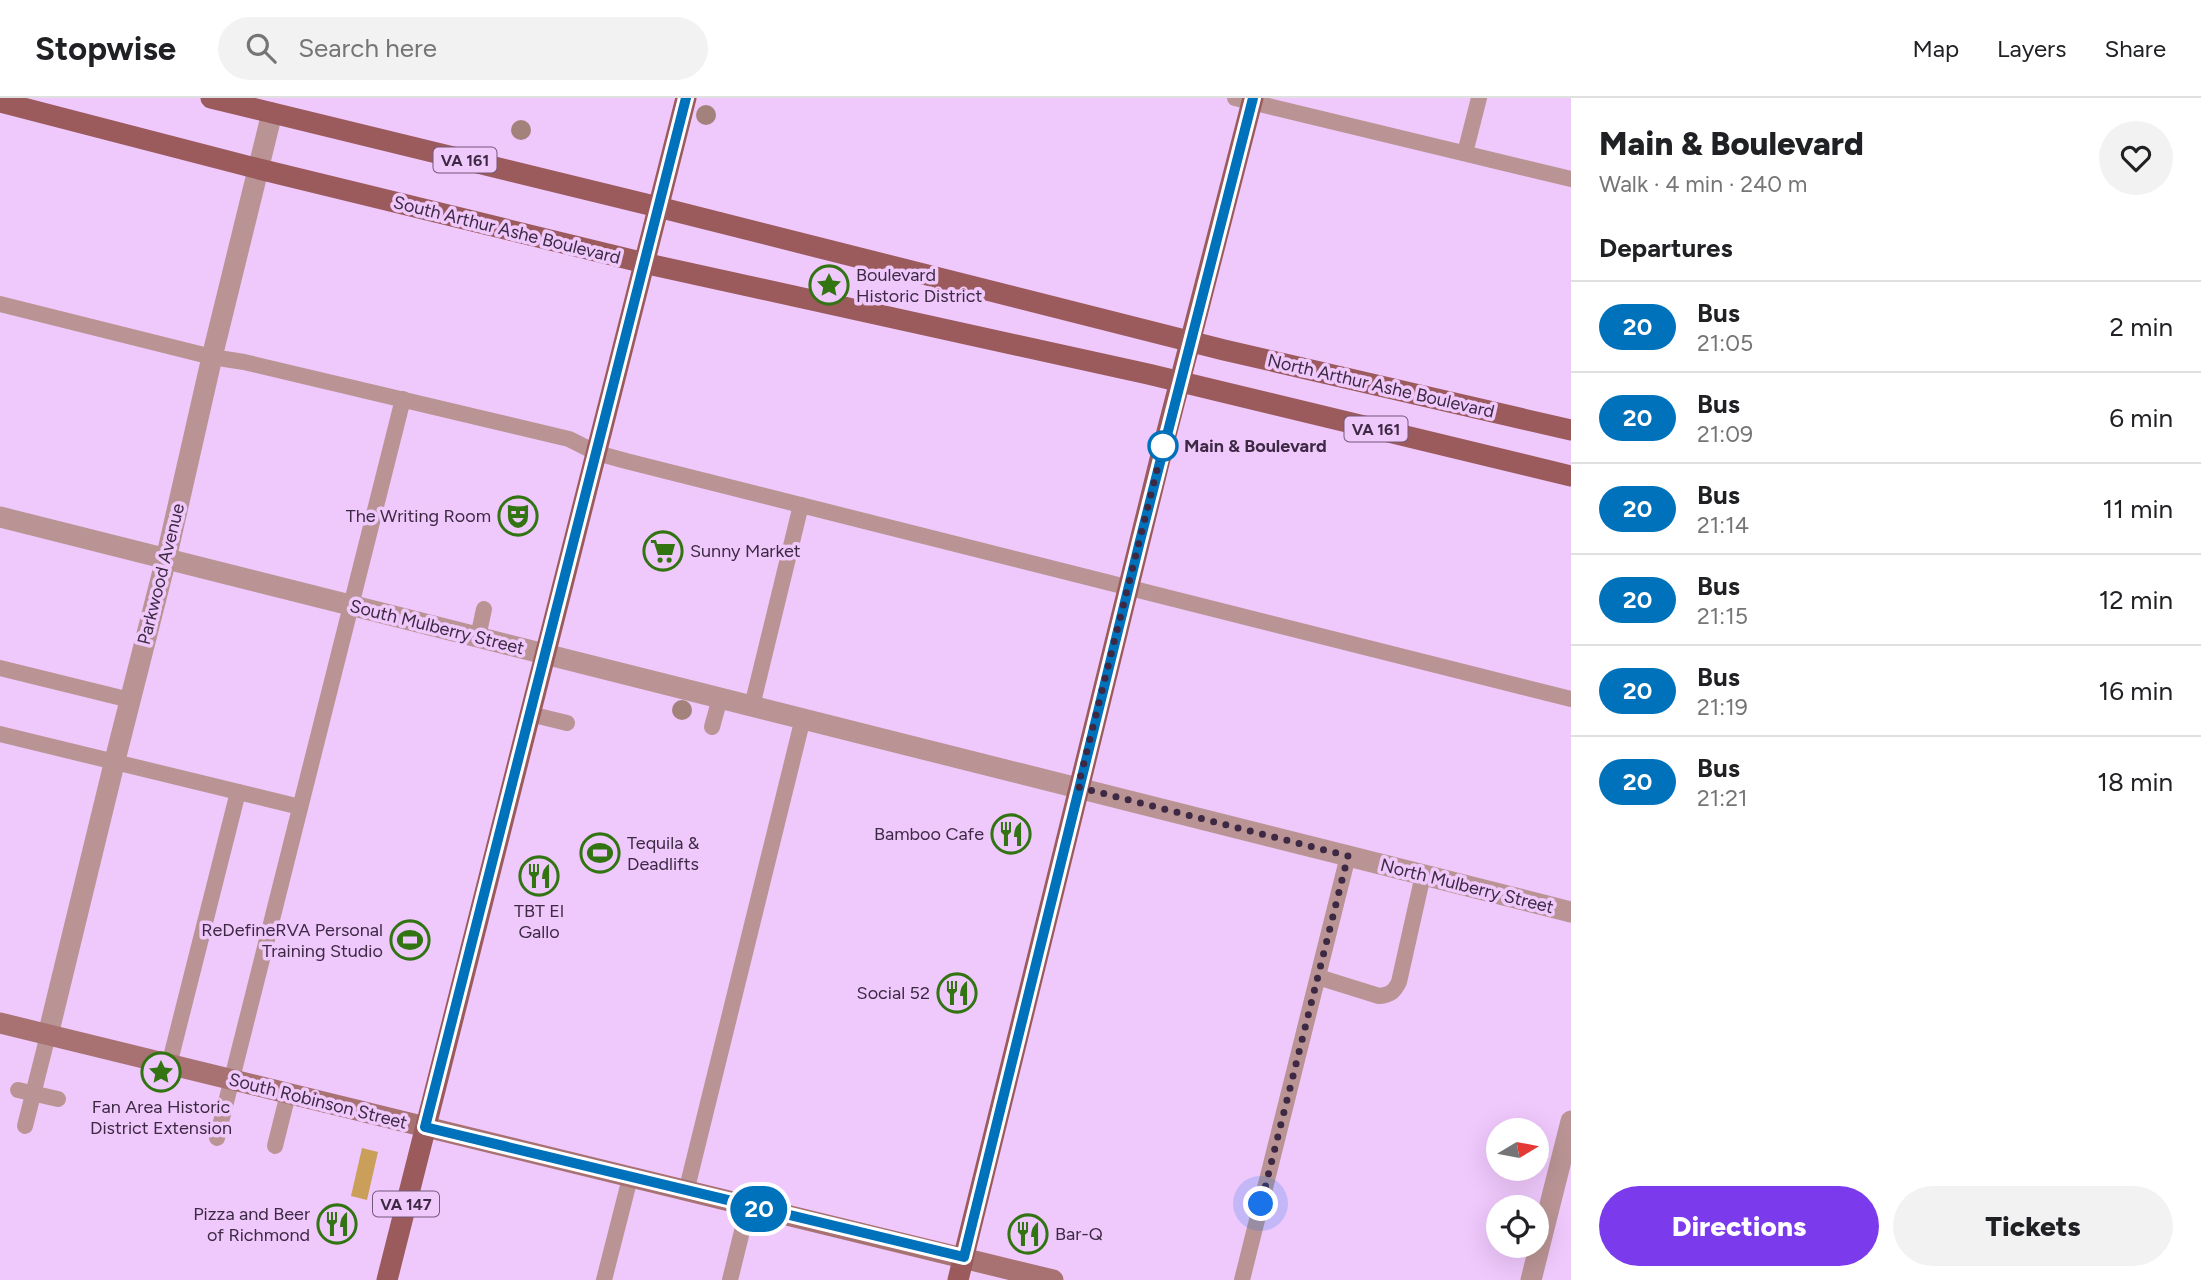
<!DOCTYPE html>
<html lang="en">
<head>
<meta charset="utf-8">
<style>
	:root { --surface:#fff; --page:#f2f2f2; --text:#202124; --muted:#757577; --line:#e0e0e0; --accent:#7c3aed }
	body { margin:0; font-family:Figtree,sans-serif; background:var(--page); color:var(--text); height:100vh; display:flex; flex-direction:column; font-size:26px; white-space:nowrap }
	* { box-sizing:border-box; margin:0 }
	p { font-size:23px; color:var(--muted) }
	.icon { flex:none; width:38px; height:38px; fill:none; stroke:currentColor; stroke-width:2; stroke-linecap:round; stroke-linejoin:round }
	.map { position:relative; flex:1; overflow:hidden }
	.sheet { display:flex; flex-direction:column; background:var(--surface); width:630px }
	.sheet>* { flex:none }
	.badge { padding:0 14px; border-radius:23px; font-size:24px; line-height:46px }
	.needle { width:46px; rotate:80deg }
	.buttons { position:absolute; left:1486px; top:1020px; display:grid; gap:14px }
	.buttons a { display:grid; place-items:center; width:63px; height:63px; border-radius:50%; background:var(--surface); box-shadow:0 7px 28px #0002; font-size:35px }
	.you { position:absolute; width:35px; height:35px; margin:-18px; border:5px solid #fff; border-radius:50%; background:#1a73e8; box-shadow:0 0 0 10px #1a73e833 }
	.map>.badge { position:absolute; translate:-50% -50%; box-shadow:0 0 0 4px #fff }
	h2 { padding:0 28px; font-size:26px; line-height:63px }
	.round { display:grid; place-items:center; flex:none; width:74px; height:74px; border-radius:37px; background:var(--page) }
	.overview { display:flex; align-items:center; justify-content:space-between; height:119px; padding:0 28px }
	h1 { font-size:33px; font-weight:800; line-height:52px }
	.button { display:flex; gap:14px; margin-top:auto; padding:14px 28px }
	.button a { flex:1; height:80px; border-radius:42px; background:var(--accent); color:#fff; font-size:28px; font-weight:800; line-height:80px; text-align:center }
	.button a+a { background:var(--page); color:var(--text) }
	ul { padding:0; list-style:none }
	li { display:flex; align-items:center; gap:21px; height:91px; padding:0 28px; border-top:2px solid var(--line) }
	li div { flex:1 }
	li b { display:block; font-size:26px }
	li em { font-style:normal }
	li .badge { min-width:77px; font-weight:700; text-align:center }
	header { display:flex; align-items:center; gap:42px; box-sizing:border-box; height:98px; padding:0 35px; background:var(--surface); border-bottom:2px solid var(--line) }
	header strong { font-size:33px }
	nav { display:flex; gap:38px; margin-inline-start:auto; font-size:24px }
	.search { width:490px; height:63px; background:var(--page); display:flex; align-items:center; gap:18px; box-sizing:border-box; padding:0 24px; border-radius:38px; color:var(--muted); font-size:26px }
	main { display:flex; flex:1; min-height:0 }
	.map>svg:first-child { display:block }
	.green { fill:#c99f5a }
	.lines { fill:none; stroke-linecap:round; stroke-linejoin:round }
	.lane { stroke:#ba9494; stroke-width:16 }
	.street { stroke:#ba9494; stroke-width:21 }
	.secondary { stroke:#a87273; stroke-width:21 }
	.primary { stroke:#9b5a5c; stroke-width:21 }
	.tree { fill:#a4827c }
	.line-casing { stroke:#fff; stroke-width:16 }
	.line { stroke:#0072bc; stroke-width:10 }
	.walk { stroke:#3d2943; stroke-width:7; stroke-dasharray:0 12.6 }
	.stop-dot { fill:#fff; stroke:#0072bc; stroke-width:3.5 }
	.labels { text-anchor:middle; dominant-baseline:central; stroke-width:7; stroke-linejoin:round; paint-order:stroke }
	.shield { fill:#efc8fc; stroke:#72597a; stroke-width:2 }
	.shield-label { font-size:16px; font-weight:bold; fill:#3d2943 }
	.street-label { font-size:18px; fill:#3d2943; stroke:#efc8fc }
	.poi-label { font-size:18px; fill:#3d2943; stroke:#efc8fc; text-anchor:end }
	.stop-label { font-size:18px; font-weight:bold; fill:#3d2943; stroke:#efc8fc; text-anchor:start }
</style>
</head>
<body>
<header>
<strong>Stopwise</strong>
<div class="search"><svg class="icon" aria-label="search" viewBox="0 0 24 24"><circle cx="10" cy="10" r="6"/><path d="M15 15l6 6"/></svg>Search here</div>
<nav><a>Map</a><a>Layers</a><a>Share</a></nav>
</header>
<main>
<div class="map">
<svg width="1571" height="1182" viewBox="0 0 1571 1182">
	<rect width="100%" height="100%" fill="#efc8fc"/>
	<!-- green -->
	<polygon class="green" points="362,1050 378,1054 367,1102 351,1098"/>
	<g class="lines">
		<!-- lane -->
		<g class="lane">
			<polyline points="1235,0 1571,81"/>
			<polyline points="1465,55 1479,0"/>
			<polyline points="0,206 212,259 244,264 569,341 597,355 626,363 1571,601"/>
			<polyline points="478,539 484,511"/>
			<polyline points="0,570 130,602"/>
			<polyline points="752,608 801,407"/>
			<polyline points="530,616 567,625"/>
			<polyline points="712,629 720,600"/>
			<polyline points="0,636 300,709"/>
			<path d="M1318 879 1379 898C1390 897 1394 894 1399 884L1423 777"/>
			<polyline points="169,967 238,694"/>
			<polyline points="18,992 58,1001"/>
			<polyline points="25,1028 48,937"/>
			<polyline points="217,1040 403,301"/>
			<polyline points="275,1048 288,996"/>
			<polyline points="686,1094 803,620"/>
			<polyline points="604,1182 630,1080"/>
			<polyline points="730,1182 748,1109"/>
			<polyline points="1242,1182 1348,758"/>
		</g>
		<!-- street -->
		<g class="street">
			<polyline points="0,419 1571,814"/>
			<polyline points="48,937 114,666 166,461 212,259 272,15"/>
			<polyline points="1531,1182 1571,1023"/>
		</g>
		<!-- secondary -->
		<polyline class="secondary" points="0,925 1053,1182"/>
		<!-- primary -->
		<g class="primary">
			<polyline points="211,0 658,109 1224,252 1571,332"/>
			<polyline points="0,4 259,71 657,168 1148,276 1571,378"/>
			<polyline points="387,1182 686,0"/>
			<polyline points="958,1182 1163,349 1253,0"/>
		</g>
	</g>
	<!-- trees -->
	<g class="tree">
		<circle cx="706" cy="17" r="10"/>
		<circle cx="521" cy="32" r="10"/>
		<circle cx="682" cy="612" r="10"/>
	</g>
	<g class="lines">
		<!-- line casing -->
		<g class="line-casing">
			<polyline id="line" points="686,0 425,1029 964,1159 1140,443 1253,0"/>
		</g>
		<!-- line -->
		<use href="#line" class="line"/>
		<!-- walk -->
		<polyline class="walk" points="1163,348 1078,689 1348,758 1261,1106"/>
	</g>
	<!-- icons -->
	<defs>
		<g id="sight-ring" transform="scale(2.0125)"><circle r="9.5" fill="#efc8fc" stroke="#327412" stroke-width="1.5"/><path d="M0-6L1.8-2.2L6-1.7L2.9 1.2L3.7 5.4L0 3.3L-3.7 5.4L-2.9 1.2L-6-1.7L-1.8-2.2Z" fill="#327412"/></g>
		<g id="theatre-ring" transform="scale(2.0125)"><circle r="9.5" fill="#efc8fc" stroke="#327412" stroke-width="1.5"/><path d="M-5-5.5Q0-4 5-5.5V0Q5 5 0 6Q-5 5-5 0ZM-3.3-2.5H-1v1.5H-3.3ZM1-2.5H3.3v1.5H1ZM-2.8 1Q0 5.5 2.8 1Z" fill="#327412"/></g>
		<g id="supermarket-ring" transform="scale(2.0125)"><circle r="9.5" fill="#efc8fc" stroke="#327412" stroke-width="1.5"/><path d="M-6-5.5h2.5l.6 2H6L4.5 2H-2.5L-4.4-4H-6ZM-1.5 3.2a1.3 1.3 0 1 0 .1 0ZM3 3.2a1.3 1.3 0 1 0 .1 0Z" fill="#327412"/></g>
		<g id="restaurant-ring" transform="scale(2.0125)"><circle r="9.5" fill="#efc8fc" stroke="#327412" stroke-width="1.5"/><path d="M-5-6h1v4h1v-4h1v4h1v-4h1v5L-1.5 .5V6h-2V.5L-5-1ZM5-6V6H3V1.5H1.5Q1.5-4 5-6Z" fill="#327412"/></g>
		<g id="stadium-ring" transform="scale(2.0125)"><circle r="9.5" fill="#efc8fc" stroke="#327412" stroke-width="1.5"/><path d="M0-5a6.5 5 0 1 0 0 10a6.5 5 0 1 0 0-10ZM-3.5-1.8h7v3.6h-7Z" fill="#327412"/></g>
	</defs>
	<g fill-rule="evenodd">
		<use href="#sight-ring" x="829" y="187"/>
		<use href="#theatre-ring" x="518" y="418"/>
		<use href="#supermarket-ring" x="663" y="453"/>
		<use href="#restaurant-ring" x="1011" y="736"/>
		<use href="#stadium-ring" x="600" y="755"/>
		<use href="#restaurant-ring" x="539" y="778"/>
		<use href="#stadium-ring" x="410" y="842"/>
		<use href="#restaurant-ring" x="957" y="895"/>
		<use href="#sight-ring" x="161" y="974"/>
		<use href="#restaurant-ring" x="337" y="1126"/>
		<use href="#restaurant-ring" x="1028" y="1136"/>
	</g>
	<!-- markers -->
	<circle class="stop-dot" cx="1163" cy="348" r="14"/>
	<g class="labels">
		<!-- shield labels -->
		<g class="shield">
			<rect x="433.5" y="49.5" width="63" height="25" rx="5"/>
			<rect x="1344.5" y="318.5" width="63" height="25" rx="5"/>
			<rect x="373" y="1093.5" width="66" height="25" rx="5"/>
		</g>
		<g class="shield-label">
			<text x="465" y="62">VA 161</text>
			<text x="1376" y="331">VA 161</text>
			<text x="406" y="1106">VA 147</text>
		</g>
		<!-- street labels -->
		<g class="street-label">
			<text transform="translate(507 132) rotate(14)">South Arthur Ashe Boulevard</text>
			<text transform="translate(1381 288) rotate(13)">North Arthur Ashe Boulevard</text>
			<text transform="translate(161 476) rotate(-76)">Parkwood Avenue</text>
			<text transform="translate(437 529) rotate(14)">South Mulberry Street</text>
			<text transform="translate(1467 788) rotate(14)">North Mulberry Street</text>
			<text transform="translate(318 1003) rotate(14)">South Robinson Street</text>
		</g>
		<!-- poi labels -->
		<g class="poi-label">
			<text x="856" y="177" text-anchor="start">Boulevard<tspan x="856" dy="21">Historic District</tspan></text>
			<text x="491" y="418">The Writing Room</text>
			<text x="690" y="453" text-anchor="start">Sunny Market</text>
			<text x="984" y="736">Bamboo Cafe</text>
			<text x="627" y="745" text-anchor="start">Tequila &amp;<tspan x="627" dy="21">Deadlifts</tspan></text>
			<text x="539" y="813" text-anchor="middle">TBT El<tspan x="539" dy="21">Gallo</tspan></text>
			<text x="383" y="832">ReDefineRVA Personal<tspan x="383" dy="21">Training Studio</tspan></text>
			<text x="930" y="895">Social 52</text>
			<text x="161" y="1009" text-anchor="middle">Fan Area Historic<tspan x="161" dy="21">District Extension</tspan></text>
			<text x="310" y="1116">Pizza and Beer<tspan x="310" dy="21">of Richmond</tspan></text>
			<text x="1055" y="1136" text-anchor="start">Bar-Q</text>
		</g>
		<!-- stop labels -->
		<g class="stop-label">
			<text x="1184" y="348">Main &amp; Boulevard</text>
		</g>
	</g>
</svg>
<div class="buttons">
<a><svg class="needle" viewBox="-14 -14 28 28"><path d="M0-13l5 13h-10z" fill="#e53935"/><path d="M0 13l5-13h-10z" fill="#757577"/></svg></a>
<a><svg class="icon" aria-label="locate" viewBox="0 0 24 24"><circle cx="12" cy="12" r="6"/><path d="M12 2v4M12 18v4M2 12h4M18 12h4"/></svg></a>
</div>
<div class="you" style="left:1261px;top:1106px"></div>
<b class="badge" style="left:759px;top:1111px;background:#0072bc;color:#fff">20</b>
</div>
<section class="sheet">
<div class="overview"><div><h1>Main &amp; Boulevard</h1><p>Walk · 4 min · 240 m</p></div><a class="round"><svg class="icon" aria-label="heart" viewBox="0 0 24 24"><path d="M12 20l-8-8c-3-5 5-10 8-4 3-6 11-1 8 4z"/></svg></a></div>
<h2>Departures</h2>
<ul>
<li><span class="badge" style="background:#0072bc;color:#fff">20</span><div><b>Bus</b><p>21:05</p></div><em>2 min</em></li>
<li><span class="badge" style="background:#0072bc;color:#fff">20</span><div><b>Bus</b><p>21:09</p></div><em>6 min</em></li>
<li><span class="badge" style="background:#0072bc;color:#fff">20</span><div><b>Bus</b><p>21:14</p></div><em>11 min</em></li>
<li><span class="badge" style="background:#0072bc;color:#fff">20</span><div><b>Bus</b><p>21:15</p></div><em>12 min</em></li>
<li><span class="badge" style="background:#0072bc;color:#fff">20</span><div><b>Bus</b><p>21:19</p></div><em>16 min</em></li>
<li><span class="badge" style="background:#0072bc;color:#fff">20</span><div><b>Bus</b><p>21:21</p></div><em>18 min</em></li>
</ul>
<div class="button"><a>Directions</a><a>Tickets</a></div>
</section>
</main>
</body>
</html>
